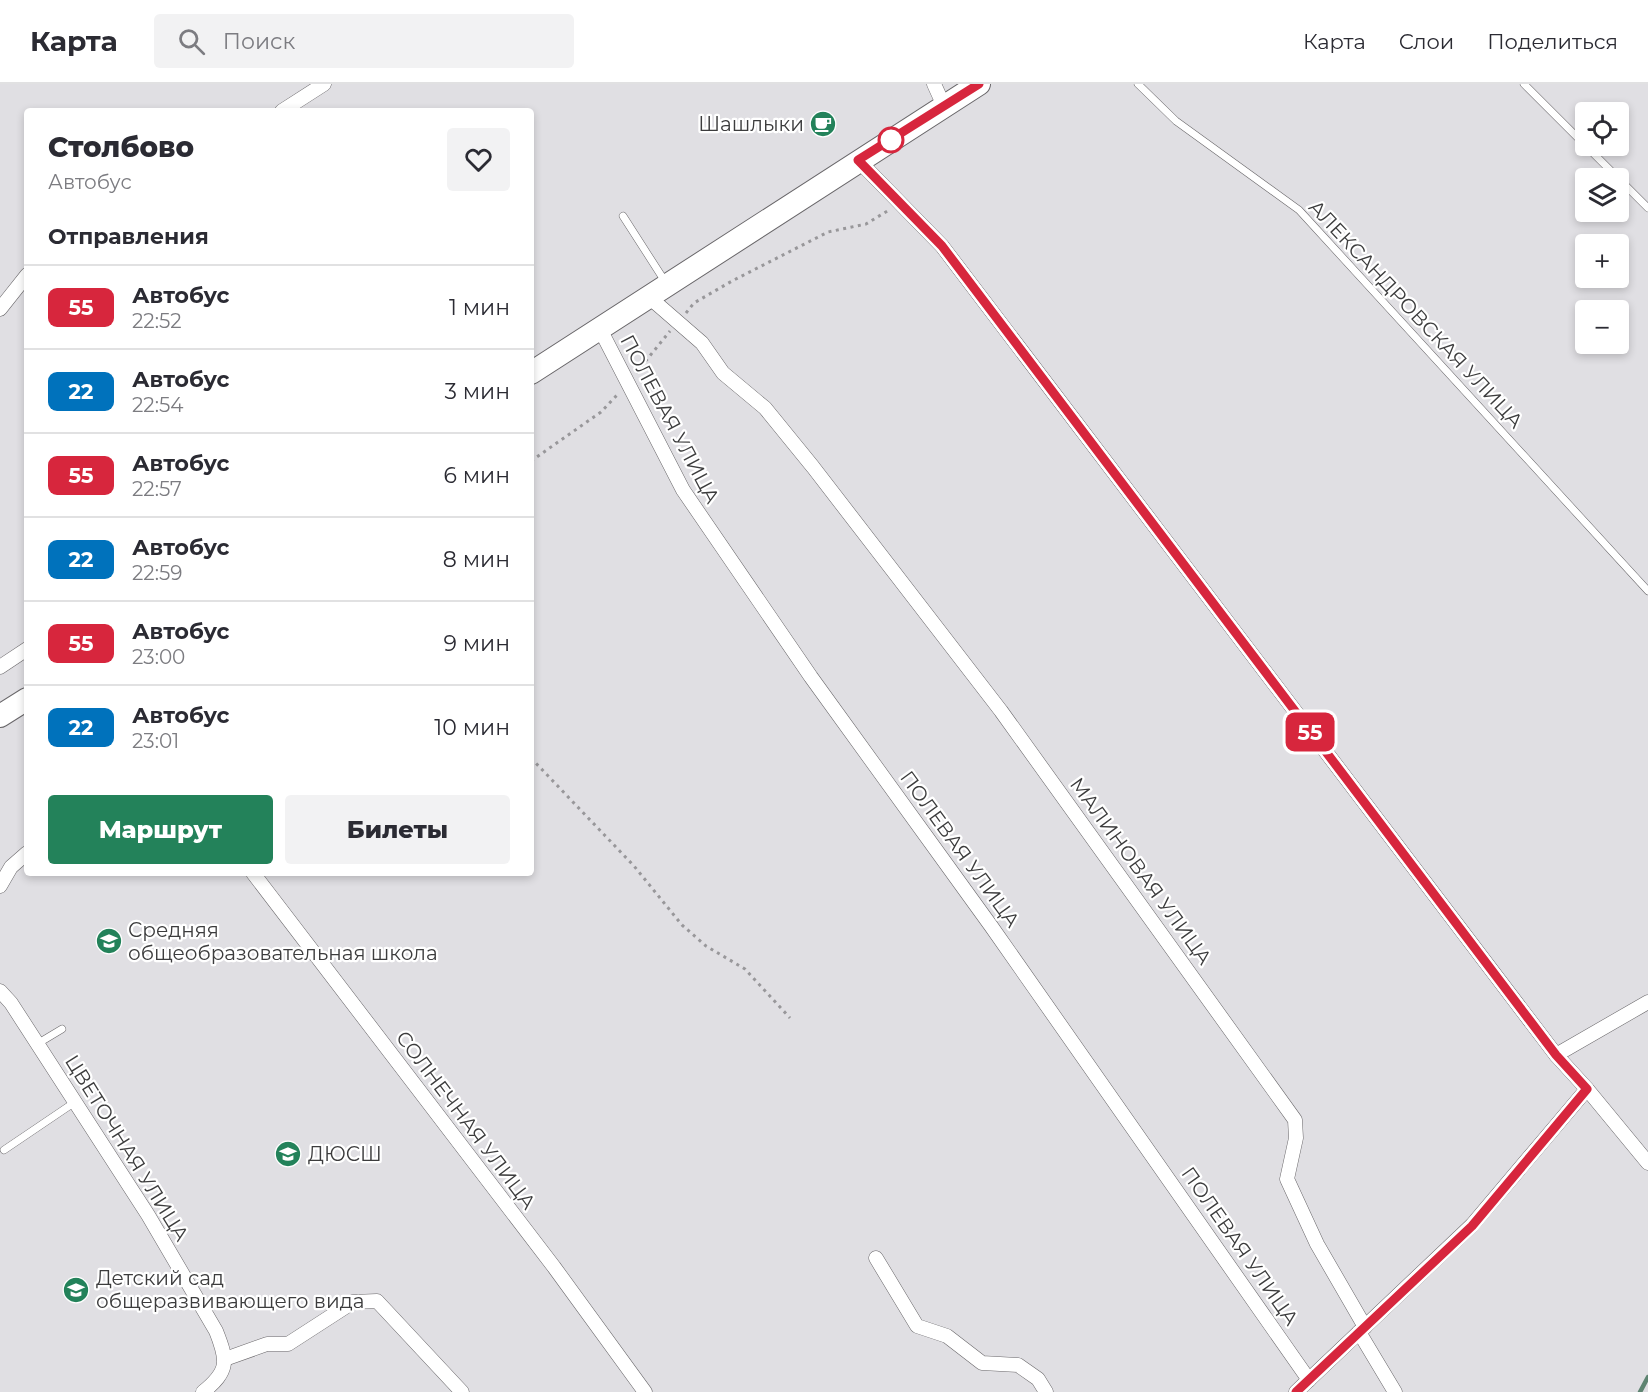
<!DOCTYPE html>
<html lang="ru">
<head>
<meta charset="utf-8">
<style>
	:root { --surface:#fff; --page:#f2f2f3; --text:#2b2b33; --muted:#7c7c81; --line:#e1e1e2; --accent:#23825a }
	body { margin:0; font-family:Montserrat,sans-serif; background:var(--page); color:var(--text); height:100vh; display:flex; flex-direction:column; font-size:22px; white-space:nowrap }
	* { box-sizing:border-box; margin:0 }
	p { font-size:20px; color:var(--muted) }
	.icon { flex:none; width:33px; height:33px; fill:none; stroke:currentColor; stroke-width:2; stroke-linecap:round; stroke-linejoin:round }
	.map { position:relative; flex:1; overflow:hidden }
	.panel { position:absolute; left:24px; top:24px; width:510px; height:768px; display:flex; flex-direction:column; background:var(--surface); border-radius:6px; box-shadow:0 3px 9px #0003 }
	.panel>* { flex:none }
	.badge { padding:0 12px; border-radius:9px; font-size:21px; line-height:39px }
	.fabs { position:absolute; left:1575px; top:18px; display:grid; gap:12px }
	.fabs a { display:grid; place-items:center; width:54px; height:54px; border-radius:6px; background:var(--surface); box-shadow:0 3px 9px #0003; font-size:30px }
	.map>.badge { position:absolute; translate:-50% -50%; box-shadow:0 0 0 3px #fff }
	h2 { padding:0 24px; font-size:22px; line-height:54px }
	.round { display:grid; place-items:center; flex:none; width:63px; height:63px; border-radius:6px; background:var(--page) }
	.summary { display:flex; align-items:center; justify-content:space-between; height:102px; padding:0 24px }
	h1 { font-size:28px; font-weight:800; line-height:45px }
	.button { display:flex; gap:12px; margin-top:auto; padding:12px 24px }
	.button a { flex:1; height:69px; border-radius:6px; background:var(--accent); color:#fff; font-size:24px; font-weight:800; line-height:69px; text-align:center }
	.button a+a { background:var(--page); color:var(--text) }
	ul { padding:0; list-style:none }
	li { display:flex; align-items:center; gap:18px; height:84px; padding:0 24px; border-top:2px solid var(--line) }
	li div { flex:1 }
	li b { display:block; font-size:22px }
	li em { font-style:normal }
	li .badge { min-width:66px; font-weight:700; text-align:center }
	header { display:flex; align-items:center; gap:36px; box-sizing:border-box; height:84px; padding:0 30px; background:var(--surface); border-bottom:2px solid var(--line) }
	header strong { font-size:28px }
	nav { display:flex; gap:33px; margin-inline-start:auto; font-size:21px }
	.search { width:420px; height:54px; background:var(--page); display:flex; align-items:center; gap:15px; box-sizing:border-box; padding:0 21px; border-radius:6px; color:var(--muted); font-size:22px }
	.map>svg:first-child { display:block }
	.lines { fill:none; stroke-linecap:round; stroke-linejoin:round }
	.stream { stroke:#5e8471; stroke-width:4.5 }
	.service-casing { stroke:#69676a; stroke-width:8 }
	.minor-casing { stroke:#69676a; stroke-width:15 }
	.trunk-casing { stroke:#69676a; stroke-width:24 }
	.path { stroke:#98979a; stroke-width:3; stroke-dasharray:3 4.5; stroke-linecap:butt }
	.service { stroke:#fff; stroke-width:7 }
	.minor { stroke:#fff; stroke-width:14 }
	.trunk { stroke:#fff; stroke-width:22 }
	.line-casing { stroke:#fff; stroke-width:14 }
	.line { stroke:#d7263d; stroke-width:9 }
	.stop-dot { fill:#fff; stroke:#d7263d; stroke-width:3 }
	.labels { text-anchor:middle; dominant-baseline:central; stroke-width:4.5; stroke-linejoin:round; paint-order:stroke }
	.poi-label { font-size:20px; fill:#3c3c3d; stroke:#fff; text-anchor:start }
	.street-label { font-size:20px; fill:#3c3c3d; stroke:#fff }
</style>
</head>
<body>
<header>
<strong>Карта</strong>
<div class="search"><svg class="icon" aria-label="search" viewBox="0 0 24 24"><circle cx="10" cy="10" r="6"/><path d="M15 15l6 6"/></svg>Поиск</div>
<nav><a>Карта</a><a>Слои</a><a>Поделиться</a></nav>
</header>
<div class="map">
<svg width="1648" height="1308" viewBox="0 0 1648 1308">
	<rect width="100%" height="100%" fill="#e0dfe3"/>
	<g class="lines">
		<!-- stream -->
		<polyline class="stream" points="1640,1308 1648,1293"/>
		<!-- service casing -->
		<g class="service-casing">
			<g id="service">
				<polyline points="1138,0 1176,37 1299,126 1648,507"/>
				<polyline points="1524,0 1648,124"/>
				<polyline points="623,132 666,199"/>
				<polyline points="37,960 62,945"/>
				<polyline points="4,1066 75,1018"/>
			</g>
		</g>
		<!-- minor casing -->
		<g class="minor-casing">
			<g id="minor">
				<polyline points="934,0 944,22"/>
				<polyline points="282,27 324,0"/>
				<polyline points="858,76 942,162 1556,971 1587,1005 1472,1141 1296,1308"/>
				<polyline points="649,213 702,259 723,289 765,324 813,383 1001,627 1295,1036 1296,1054 1287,1095 1317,1160 1365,1243"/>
				<polyline points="0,225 27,191"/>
				<polyline points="600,245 683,406 811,593 991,842 1309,1296"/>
				<polyline points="0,583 27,565"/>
				<polyline points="253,789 554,1183 645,1308"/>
				<polyline points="0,802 11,783 27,769"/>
				<path d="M0 907 11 919 148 1131 216 1247C228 1277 229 1287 203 1308"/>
				<polyline points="1556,971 1648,918"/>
				<polyline points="1587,1005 1648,1079"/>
				<polyline points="876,1174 917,1242 947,1252 982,1279 1018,1281 1038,1295 1046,1308"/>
				<polyline points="1359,1248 1395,1308"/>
				<polyline points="225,1275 267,1260 288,1260 353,1218 377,1217 462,1308"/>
			</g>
		</g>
		<!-- trunk casing -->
		<g class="trunk-casing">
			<g id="trunk">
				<polyline points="531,289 979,0"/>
				<polyline points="0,632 27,615"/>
			</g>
		</g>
		<!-- path -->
		<g class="path">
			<polyline points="686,229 694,219 732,197 828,148 866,140 889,126"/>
			<polyline points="636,289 670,247"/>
			<polyline points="531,377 601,328 618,310"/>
			<polyline points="531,674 634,782 682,841 706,862 745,885 790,934"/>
		</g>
		<!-- service -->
		<use href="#service" class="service"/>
		<!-- minor -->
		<use href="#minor" class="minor"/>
		<!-- trunk -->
		<use href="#trunk" class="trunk"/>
	</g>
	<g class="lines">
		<!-- line casing -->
		<g class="line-casing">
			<polyline id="line" points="979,0 858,76 942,162 1556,971 1587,1005 1472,1142 1296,1308"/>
		</g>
		<!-- line -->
		<use href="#line" class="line"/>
	</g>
	<!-- icons -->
	<defs>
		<g id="cafe-disc" transform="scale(1.35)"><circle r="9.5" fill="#23825a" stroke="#fff"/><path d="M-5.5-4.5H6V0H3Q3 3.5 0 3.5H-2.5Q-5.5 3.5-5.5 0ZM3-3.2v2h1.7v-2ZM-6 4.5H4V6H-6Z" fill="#fff"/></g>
		<g id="school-disc" transform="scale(1.35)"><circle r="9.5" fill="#23825a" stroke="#fff"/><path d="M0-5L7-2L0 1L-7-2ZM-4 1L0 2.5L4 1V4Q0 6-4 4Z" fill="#fff"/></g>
	</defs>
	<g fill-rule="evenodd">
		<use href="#cafe-disc" x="823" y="40"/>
		<use href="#school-disc" x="109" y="857"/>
		<use href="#school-disc" x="288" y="1070"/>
		<use href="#school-disc" x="76" y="1206"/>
	</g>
	<!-- markers -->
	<circle class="stop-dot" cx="891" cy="56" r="12"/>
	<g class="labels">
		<!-- poi labels -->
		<g class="poi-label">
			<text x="804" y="40" text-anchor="end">Шашлыки</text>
			<text x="128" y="846">Средняя<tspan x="128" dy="23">общеобразовательная школа</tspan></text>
			<text x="308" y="1070">ДЮСШ</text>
			<text x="96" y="1194">Детский сад<tspan x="96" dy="23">общеразвивающего вида</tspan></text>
		</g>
		<!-- street labels -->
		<g class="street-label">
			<text transform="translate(1416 230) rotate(47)">АЛЕКСАНДРОВСКАЯ УЛИЦА</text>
			<text transform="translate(670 335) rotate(62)">ПОЛЕВАЯ УЛИЦА</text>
			<text transform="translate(960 765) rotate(54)">ПОЛЕВАЯ УЛИЦА</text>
			<text transform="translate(1141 787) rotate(54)">МАЛИНОВАЯ УЛИЦА</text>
			<text transform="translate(466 1036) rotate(53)">СОЛНЕЧНАЯ УЛИЦА</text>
			<text transform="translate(127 1064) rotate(58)">ЦВЕТОЧНАЯ УЛИЦА</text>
			<text transform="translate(1240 1162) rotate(55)">ПОЛЕВАЯ УЛИЦА</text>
		</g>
	</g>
</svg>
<div class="fabs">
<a><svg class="icon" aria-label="locate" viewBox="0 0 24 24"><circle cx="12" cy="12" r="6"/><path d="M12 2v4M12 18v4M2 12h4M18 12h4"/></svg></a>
<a><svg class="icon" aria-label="layers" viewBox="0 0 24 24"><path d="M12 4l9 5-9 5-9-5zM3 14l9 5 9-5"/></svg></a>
<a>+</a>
<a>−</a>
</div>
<b class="badge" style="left:1310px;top:648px;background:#d7263d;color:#fff">55</b>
<section class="panel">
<div class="summary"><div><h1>Столбово</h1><p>Автобус</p></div><a class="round"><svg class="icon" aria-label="heart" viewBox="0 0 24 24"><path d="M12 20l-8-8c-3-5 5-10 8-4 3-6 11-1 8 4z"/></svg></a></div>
<h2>Отправления</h2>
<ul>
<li><span class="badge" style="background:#d7263d;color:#fff">55</span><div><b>Автобус</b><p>22:52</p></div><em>1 мин</em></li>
<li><span class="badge" style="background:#0072bc;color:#fff">22</span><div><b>Автобус</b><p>22:54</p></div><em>3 мин</em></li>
<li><span class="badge" style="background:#d7263d;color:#fff">55</span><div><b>Автобус</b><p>22:57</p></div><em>6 мин</em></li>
<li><span class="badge" style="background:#0072bc;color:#fff">22</span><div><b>Автобус</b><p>22:59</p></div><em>8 мин</em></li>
<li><span class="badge" style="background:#d7263d;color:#fff">55</span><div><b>Автобус</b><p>23:00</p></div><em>9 мин</em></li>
<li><span class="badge" style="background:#0072bc;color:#fff">22</span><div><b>Автобус</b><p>23:01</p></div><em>10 мин</em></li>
</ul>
<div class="button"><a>Маршрут</a><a>Билеты</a></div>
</section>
</div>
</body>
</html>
